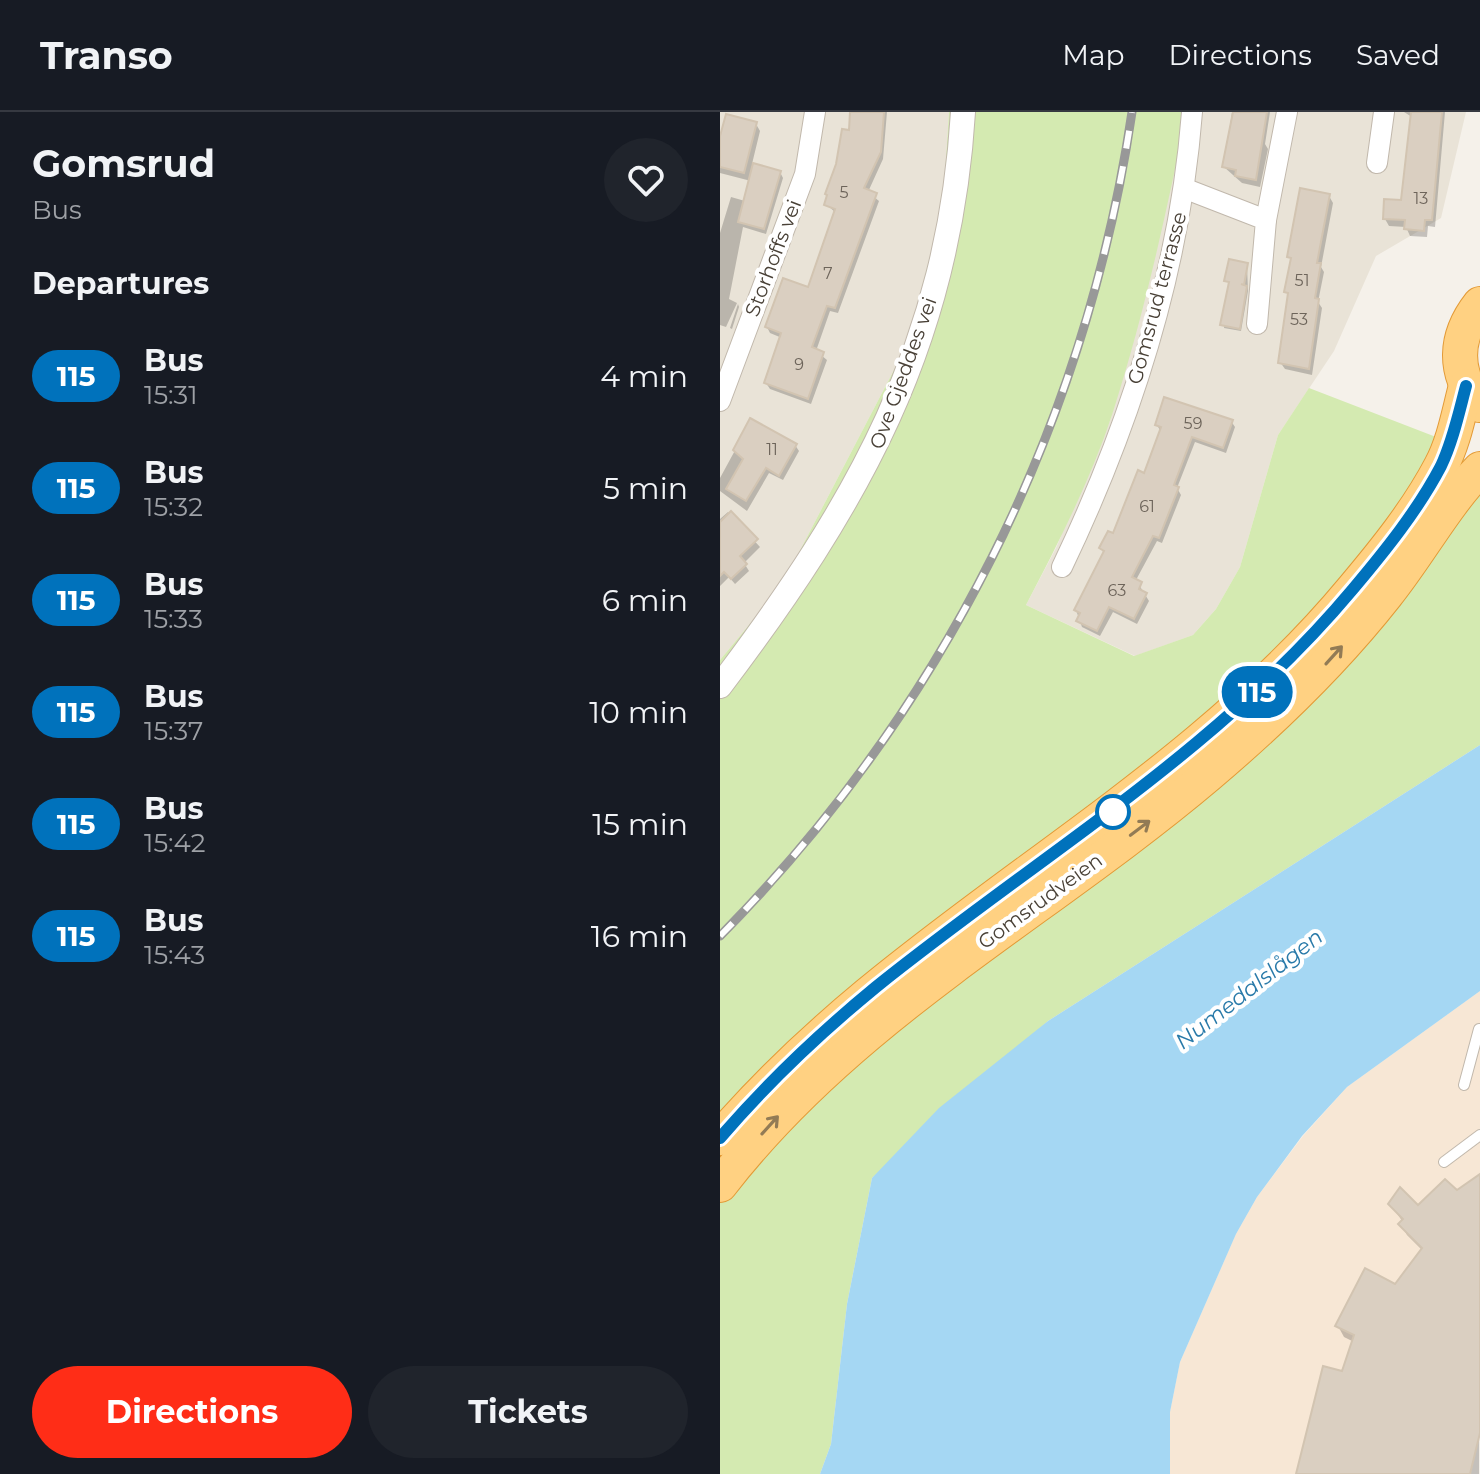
<!DOCTYPE html>
<html lang="en">
<head>
<meta charset="utf-8">
<style>
	:root { --surface:#171b24; --page:#20242c; --text:#f1f3f6; --muted:#9ea1a6; --line:#363941; --accent:#ff2d17 }
	body { margin:0; font-family:Montserrat,sans-serif; background:var(--page); color:var(--text); height:100vh; display:flex; flex-direction:column; font-size:30px; white-space:nowrap }
	* { box-sizing:border-box; margin:0 }
	p { font-size:26px; color:var(--muted) }
	.icon { flex:none; width:44px; height:44px; fill:none; stroke:currentColor; stroke-width:2; stroke-linecap:round; stroke-linejoin:round }
	.map { position:relative; flex:1; overflow:hidden }
	.panel { display:flex; flex-direction:column; background:var(--surface); width:720px }
	.panel>* { flex:none }
	.badge { padding:0 16px; border-radius:26px; font-size:28px; line-height:52px }
	.map>.badge { position:absolute; translate:-50% -50%; box-shadow:0 0 0 4px #fff }
	h2 { padding:0 32px; font-size:30px; line-height:72px }
	.round { display:grid; place-items:center; flex:none; width:84px; height:84px; border-radius:42px; background:var(--page) }
	.headline { display:flex; align-items:center; justify-content:space-between; height:136px; padding:0 32px }
	h1 { font-size:38px; font-weight:700; line-height:60px }
	.action { display:flex; gap:16px; margin-top:auto; padding:16px 32px }
	.action a { flex:1; height:92px; border-radius:48px; background:var(--accent); color:#fff; font-size:32px; font-weight:700; line-height:92px; text-align:center }
	.action a+a { background:var(--page); color:var(--text) }
	ul { padding:0; list-style:none }
	li { display:flex; align-items:center; gap:24px; height:112px; padding:0 32px }
	li div { flex:1 }
	li b { display:block; font-size:30px }
	li em { font-style:normal }
	li .badge { min-width:88px; font-weight:700; text-align:center }
	header { display:flex; align-items:center; gap:48px; box-sizing:border-box; height:112px; padding:0 40px; background:var(--surface); border-bottom:2px solid var(--line) }
	header strong { font-size:38px }
	nav { display:flex; gap:44px; margin-inline-start:auto; font-size:28px }
	main { display:flex; flex:1; min-height:0 }
	.map>svg:first-child { display:block }
	.residential { fill:#e9e3d7 }
	.commercial { fill:#f7e7d5 }
	.green { fill:#d4eab1 }
	.water { fill:#a5d7f3 }
	.shadow { fill:#0003 }
	.building { fill:#dacfc1; stroke:#d2c4b1; stroke-width:2 }
	.lines { fill:none; stroke-linecap:round; stroke-linejoin:round }
	.service-casing { stroke:#c1b8ac; stroke-width:12 }
	.minor-casing { stroke:#c1b8ac; stroke-width:22 }
	.tertiary-casing { stroke:#c1b8ac; stroke-width:26 }
	.trunk-casing { stroke:#e39a36; stroke-width:36 }
	.service { stroke:#fff; stroke-width:10 }
	.minor { stroke:#fff; stroke-width:20 }
	.tertiary { stroke:#fff; stroke-width:24 }
	.trunk { stroke:#ffd182; stroke-width:34 }
	.rail-casing { stroke:#989898; stroke-width:9 }
	.rail { stroke:#fff; stroke-width:6; stroke-dasharray:18; stroke-linecap:butt }
	.oneway { stroke:#927b55 }
	.line-casing { stroke:#fff; stroke-width:18 }
	.line { stroke:#0072bc; stroke-width:12 }
	.stop-dot { fill:#fff; stroke:#0072bc; stroke-width:4 }
	.labels { text-anchor:middle; dominant-baseline:central; stroke-width:8; stroke-linejoin:round; paint-order:stroke }
	.number-label { font-size:16px; fill:#6d645a }
	.street-label { font-size:20px; fill:#494137; stroke:#fff }
	.water-label { font-size:22px; font-style:italic; fill:#297aa9; stroke:#fff }
</style>
</head>
<body>
<header>
<strong>Transo</strong>
<nav><a>Map</a><a>Directions</a><a>Saved</a></nav>
</header>
<main>
<section class="panel">
<div class="headline"><div><h1>Gomsrud</h1><p>Bus</p></div><a class="round"><svg class="icon" aria-label="heart" viewBox="0 0 24 24"><path d="M12 20l-8-8c-3-5 5-10 8-4 3-6 11-1 8 4z"/></svg></a></div>
<h2>Departures</h2>
<ul>
<li><span class="badge" style="background:#0072bc;color:#fff">115</span><div><b>Bus</b><p>15:31</p></div><em>4 min</em></li>
<li><span class="badge" style="background:#0072bc;color:#fff">115</span><div><b>Bus</b><p>15:32</p></div><em>5 min</em></li>
<li><span class="badge" style="background:#0072bc;color:#fff">115</span><div><b>Bus</b><p>15:33</p></div><em>6 min</em></li>
<li><span class="badge" style="background:#0072bc;color:#fff">115</span><div><b>Bus</b><p>15:37</p></div><em>10 min</em></li>
<li><span class="badge" style="background:#0072bc;color:#fff">115</span><div><b>Bus</b><p>15:42</p></div><em>15 min</em></li>
<li><span class="badge" style="background:#0072bc;color:#fff">115</span><div><b>Bus</b><p>15:43</p></div><em>16 min</em></li>
</ul>
<div class="action"><a>Directions</a><a>Tickets</a></div>
</section>
<div class="map">
<svg width="760" height="1362" viewBox="0 0 760 1362">
	<rect width="100%" height="100%" fill="#f5f1ea"/>
	<!-- residential -->
	<g class="residential">
		<polygon points="0,0 229,0 223,93 188,231 62,473 0,548"/>
		<polygon points="467,0 746,0 721,106 656,144 614,239 558,323 520,455 496,497 473,523 415,544 306,493 336,436 391,306"/>
	</g>
	<!-- commercial -->
	<polygon class="commercial" points="760,879 760,1321 750,1362 450,1362 450,1300 460,1250 516,1122 537,1085 583,1024 627,975"/>
	<!-- green -->
	<path class="green" d="M229 0H467C446 102 424 204 392 303 370 369 338 432 306 493L414 544 473 523 496 497 520 455 558 323 589 276 729 330 760 365V633L328 909 152 1066 127 1192 111 1332 100 1362H0V548L62 473 188 231 223 93Z"/>
	<!-- water -->
	<polygon class="water" points="760,633 760,879 627,975 582,1024 537,1085 516,1122 460,1250 450,1300 450,1362 100,1362 111,1332 127,1192 152,1066 219,996 328,909"/>
	<!-- shadow -->
	<g class="shadow">
		<polygon points="132,0 167,0 163,47 148,80 159,89 118,201 110,199 96,239 107,248 91,292 50,277 46,271 62,226 50,221 47,215 89,177 116,101 106,92 131,21"/>
		<polygon points="512,0 550,0 545,32 548,37 540,75 522,71 504,55"/>
		<polygon points="684,0 725,0 715,115 708,114 707,125 690,124 686,115 669,114 665,107 683,91 692,5"/>
		<polygon points="36,12 40,19 32,52 60,60 63,66 46,122 23,115 9,187 17,191 6,215 0,213 0,121 11,85 25,89 31,69 0,61 0,32"/>
		<polygon points="609,84 613,91 601,155 604,160 598,190 602,196 592,263 565,257 560,250 570,185 566,180 572,149 569,144"/>
		<polygon points="527,153 528,179 521,219 504,216 510,172 507,169"/>
		<polygon points="18,192 19,195 12,217 10,216"/>
		<polygon points="31,309 75,333 79,339 63,368 49,361 27,399 0,379 0,366"/>
		<polygon points="511,309 515,315 506,341 475,330 457,376 461,383 442,431 437,429 416,468 429,489 417,512 393,500 380,524 362,515 356,498 384,442 381,436 394,424 425,363 441,320 437,313"/>
		<polygon points="8,400 40,435 24,451 29,459 15,472 9,465 0,474 0,407"/>
		<polygon points="760,1064 759,1362 579,1362 634,1230 624,1225 618,1214 676,1174 703,1139 687,1123 681,1112 683,1110 670,1092 698,1096 737,1081"/>
	</g>
	<!-- building -->
	<g class="building">
		<polygon points="130,0 164,0 161,40 144,76 157,81 115,196 107,194 92,235 104,240 88,287 44,271 61,221 45,215 63,166 88,175 115,97 104,93 107,83 105,82 116,52 122,17 129,18"/>
		<polygon points="513,0 547,0 536,68 515,64 516,58 502,55"/>
		<polygon points="691,0 722,0 712,108 705,108 704,119 684,117 685,108 663,107 664,87 681,88"/>
		<polygon points="6,2 37,10 24,61 0,55 0,24"/>
		<polygon points="33,51 61,59 44,117 18,110"/>
		<polygon points="580,76 610,82 597,151 601,151 595,186 599,187 589,257 558,251 568,181 564,180 571,146 567,145"/>
		<polygon points="509,147 528,151 524,173 521,172 527,174 520,217 500,213 509,170 504,169"/>
		<polygon points="444,285 513,308 503,336 472,325 454,373 459,375 439,426 433,424 412,465 422,470 419,477 427,481 414,507 389,495 377,519 356,509 360,501 354,498 384,439 379,436 388,419 393,421 418,358 424,361 441,315 435,313"/>
		<polygon points="30,306 77,332 59,364 46,356 26,389 6,377 23,347 13,338"/>
		<polygon points="11,399 38,427 20,444 27,452 11,467 4,460 0,464 0,410"/>
		<polygon points="760,1062 760,1321 750,1362 576,1362 603,1254 622,1259 634,1223 615,1214 645,1156 675,1172 702,1136 678,1112 683,1107 668,1092 680,1075 698,1093 725,1067 737,1078"/>
	</g>
	<g class="lines">
		<!-- service casing -->
		<g class="service-casing">
			<g id="service">
				<polyline points="744,973 759,917"/>
				<polyline points="724,1050 760,1023"/>
			</g>
		</g>
		<!-- minor casing -->
		<g class="minor-casing">
			<g id="minor">
				<polyline points="657,51 664,0"/>
				<polyline points="466,77 546,108 537,212"/>
				<polyline points="546,108 567,0"/>
				<polyline points="0,289 85,62 95,0"/>
				<path d="M342 455C410 313 460 158 472 0"/>
			</g>
		</g>
		<!-- tertiary casing -->
		<g class="tertiary-casing">
			<path id="tertiary" d="M0 574C137 393 229 233 243 0"/>
		</g>
		<!-- trunk casing -->
		<g class="trunk-casing">
			<g id="trunk">
				<path d="M759 293C733 260 734 225 760 192"/>
				<path d="M0 1026C184 810 449 699 633 477 665 439 698 398 721 354 734 330 739 300 746 274"/>
				<path d="M0 1073C133 901 325 801 488 663 553 608 614 549 666 483 699 442 724 394 760 357"/>
			</g>
		</g>
		<!-- service -->
		<use href="#service" class="service"/>
		<!-- minor -->
		<use href="#minor" class="minor"/>
		<!-- tertiary -->
		<use href="#tertiary" class="tertiary"/>
		<!-- trunk -->
		<use href="#trunk" class="trunk"/>
		<!-- rail casing -->
		<g class="rail-casing">
			<path id="rail" d="M0 824C222 599 366 314 412 0"/>
		</g>
		<!-- rail -->
		<use href="#rail" class="rail"/>
	</g>
	<!-- one-way arrows -->
	<defs><path id="oneway-shaft" d="M-6 0H5M1.5-3L5.5 0L1.5 3" fill="none" stroke-width="1.6" stroke-linecap="round" stroke-linejoin="round" transform="scale(2)"/></defs>
	<g class="oneway">
		<use href="#oneway-shaft" transform="translate(614 543) rotate(-48)"/>
		<use href="#oneway-shaft" transform="translate(420 716) rotate(-37)"/>
		<use href="#oneway-shaft" transform="translate(50 1013) rotate(-48)"/>
	</g>
	<g class="lines">
		<!-- line casing -->
		<g class="line-casing">
			<path id="line" d="M0 1026C48 970 100 921 156 875 320 743 496 641 633 477 665 439 698 398 721 354 733 329 739 300 746 274"/>
		</g>
		<!-- line -->
		<use href="#line" class="line"/>
	</g>
	<!-- markers -->
	<circle class="stop-dot" cx="393" cy="700" r="16"/>
	<g class="labels">
		<!-- number labels -->
		<g class="number-label">
			<text x="124" y="80">5</text>
			<text x="701" y="86">13</text>
			<text x="108" y="161">7</text>
			<text x="582" y="168">51</text>
			<text x="579" y="207">53</text>
			<text x="79" y="252">9</text>
			<text x="473" y="311">59</text>
			<text x="52" y="337">11</text>
			<text x="427" y="394">61</text>
			<text x="397" y="478">63</text>
		</g>
		<!-- street labels -->
		<g class="street-label">
			<text transform="translate(53 146) rotate(-69)">Storhoffs vei</text>
			<text transform="translate(437 186) rotate(-75)">Gomsrud terrasse</text>
			<text transform="translate(183 261) rotate(-70)">Ove Gjeddes vei</text>
			<text transform="translate(320 789) rotate(-36)">Gomsrudveien</text>
		</g>
		<!-- water labels -->
		<g class="water-label">
			<text transform="translate(529 877) rotate(-38)">Numedalslågen</text>
		</g>
	</g>
</svg>
<b class="badge" style="left:537px;top:580px;background:#0072bc;color:#fff">115</b>
</div>
</main>
</body>
</html>
